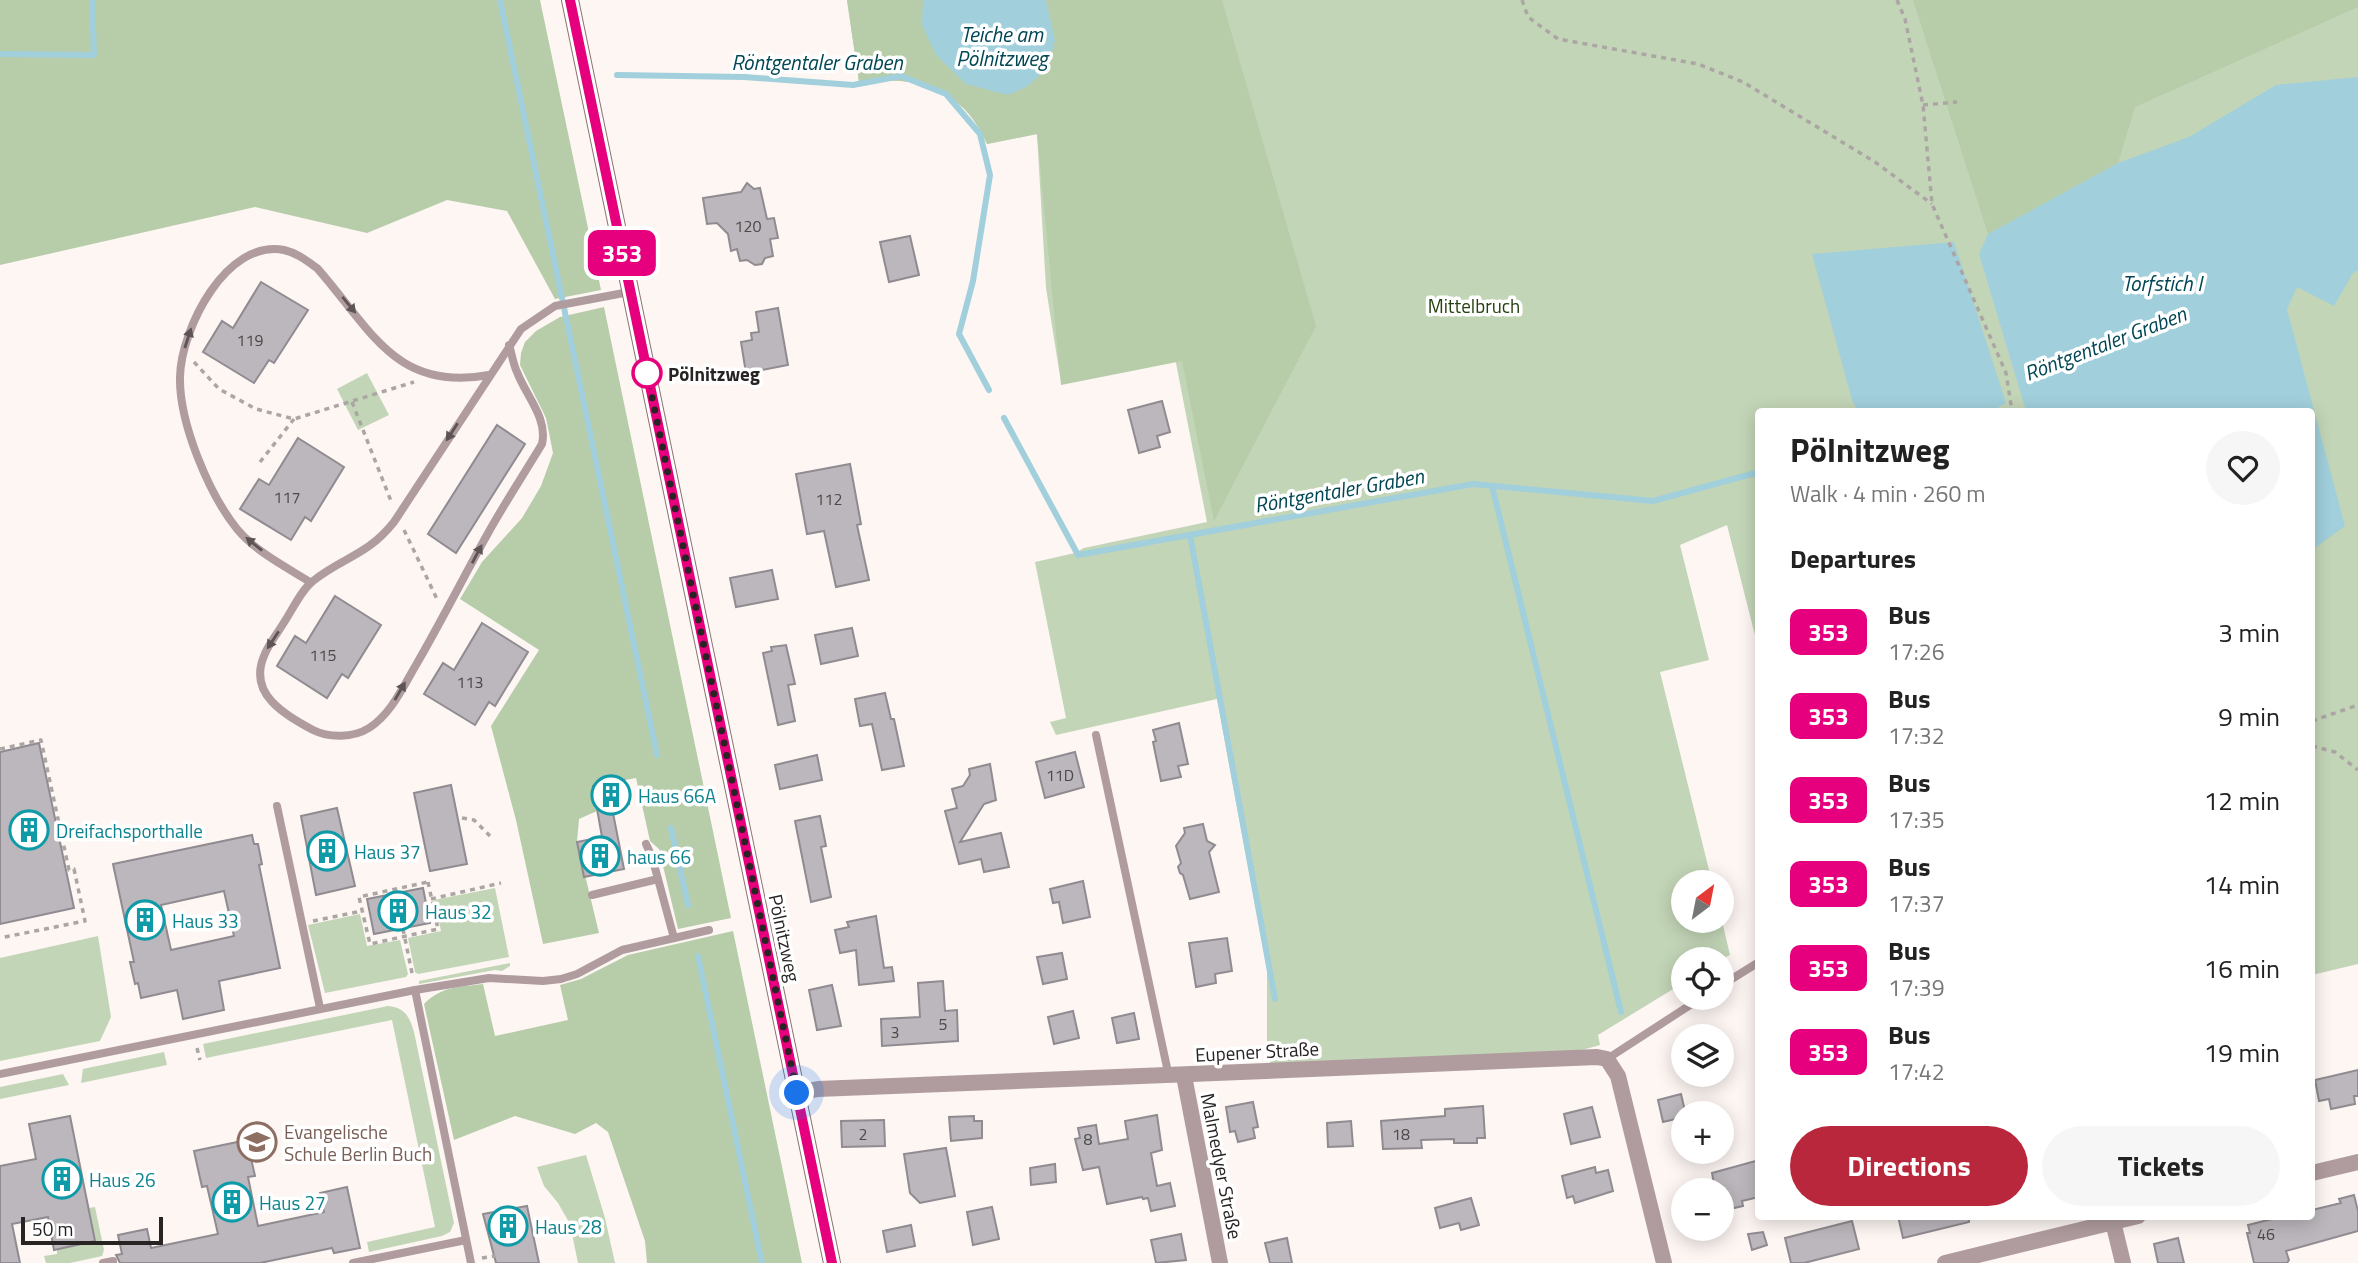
<!DOCTYPE html>
<html lang="en">
<head>
<meta charset="utf-8">
<style>
	:root { --surface:#fff; --page:#f6f6f6; --text:#222; --muted:#767676; --accent:#b9273c }
	body { margin:0; font-family:"Titillium Web",sans-serif; background:var(--page); color:var(--text); height:100vh; display:flex; flex-direction:column; font-size:26px; white-space:nowrap }
	* { box-sizing:border-box; margin:0 }
	p { font-size:23px; color:var(--muted) }
	.icon { flex:none; width:38px; height:38px; fill:none; stroke:currentColor; stroke-width:2; stroke-linecap:round; stroke-linejoin:round }
	.map { position:relative; flex:1; overflow:hidden }
	.sheet { position:absolute; left:1755px; top:408px; width:560px; height:812px; display:flex; flex-direction:column; background:var(--surface); border-radius:7px; box-shadow:0 4px 18px #0003 }
	.sheet>* { flex:none }
	.badge { padding:0 14px; border-radius:10px; font-size:24px; line-height:46px }
	.needle { width:46px; rotate:32deg }
	.buttons { position:absolute; left:1671px; top:870px; display:grid; gap:14px }
	.buttons a { display:grid; place-items:center; width:63px; height:63px; border-radius:50%; background:var(--surface); box-shadow:0 4px 18px #0003; font-size:35px }
	.scale { position:absolute; left:21px; bottom:18px; width:142px; box-sizing:border-box; padding-left:7px; border:4px solid #272423; border-top:0; font-size:19px; line-height:24px; white-space:nowrap; color:#272423; -webkit-text-stroke:5px #fff; paint-order:stroke }
	.you { position:absolute; width:35px; height:35px; margin:-18px; border:5px solid #fff; border-radius:50%; background:#1a73e8; box-shadow:0 0 0 10px #1a73e833 }
	.map>.badge { position:absolute; translate:-50% -50%; box-shadow:0 0 0 4px #fff }
	h2 { padding:0 35px; font-size:26px; line-height:63px }
	.round { display:grid; place-items:center; flex:none; width:74px; height:74px; border-radius:37px; background:var(--page) }
	.summary { display:flex; align-items:center; justify-content:space-between; height:119px; padding:0 35px }
	h1 { font-size:33px; font-weight:700; line-height:52px }
	.cta { display:flex; gap:14px; margin-top:auto; padding:14px 35px }
	.cta a { flex:1; height:80px; border-radius:42px; background:var(--accent); color:#fff; font-size:28px; font-weight:700; line-height:80px; text-align:center }
	.cta a+a { background:var(--page); color:var(--text) }
	ul { padding:0; list-style:none }
	li { display:flex; align-items:center; gap:21px; height:84px; padding:0 35px }
	li div { flex:1 }
	li b { display:block; font-size:26px }
	li em { font-style:normal }
	li .badge { min-width:77px; font-weight:700; text-align:center }
	.map>svg:first-child { display:block }
	.green { fill:#c3d5b7 }
	.forest { fill:#b7cca9 }
	.water { fill:#a1cfdc }
	.lines { fill:none; stroke-linecap:round; stroke-linejoin:round }
	.stream { stroke:#a1cfdc; stroke-width:6 }
	.building { fill:#bbb7bc; stroke:#8f8b90; stroke-width:2; fill-rule:evenodd }
	.path { stroke:#aba6a4; stroke-width:3.5; stroke-dasharray:5 5; stroke-linecap:butt }
	.lane { stroke:#b09c9f; stroke-width:8 }
	.street { stroke:#b09c9f; stroke-width:16 }
	.secondary { stroke:#8c7175; stroke-width:18 }
	.oneway { fill:#5e5455 }
	.line-casing { stroke:#fff; stroke-width:16 }
	.line { stroke:#e6007e; stroke-width:10 }
	.walk { stroke:#272423; stroke-width:7; stroke-dasharray:0 12.6 }
	.stop-dot { fill:#fff; stroke:#e6007e; stroke-width:3.5 }
	.labels { text-anchor:middle; dominant-baseline:central; stroke-width:7; stroke-linejoin:round; paint-order:stroke }
	.number-label { font-size:16px; fill:#4c4949 }
	.park-label { font-size:19px; fill:#26400e; stroke:#fff }
	.stop-label { font-size:19px; font-weight:bold; fill:#272423; stroke:#fff; text-anchor:start }
	.culture-label { font-size:19px; fill:#0d838f; stroke:#fff; text-anchor:start }
	.street-label { font-size:19px; fill:#272423; stroke:#fff }
	.education-label { font-size:19px; fill:#785e54; stroke:#fff; text-anchor:start }
	.water-label { font-size:21px; font-style:italic; fill:#004653; stroke:#fff }
</style>
</head>
<body>
<div class="map">
<svg width="2358" height="1263" viewBox="0 0 2358 1263">
	<rect width="100%" height="100%" fill="#fdf6f3"/>
	<!-- green -->
	<g class="green">
		<path d="M847 0H2358V964L2312 975V411H1759V651L1727 525 1680 545 1709 660 1660 672 1712 882H1684V920L1722 921 1730 955 1722 959H1684L1683 983 1598 1035 1600 1045 1575 1052 1271 1068 1267 1047V969L1217 699 1056 735 1050 722 1066 718 1035 562 1075 553 1084 548 1207 522 1174 353 1060 376 1046 288 1037 134 987 144C964 88 914 75 859 82Z"/>
		<polygon points="367,373 389,415 358,430 337,389"/>
		<polygon points="495,888 509,957 418,974 415,972 408,938 441,931 434,900"/>
		<polygon points="360,914 367,946 400,940 408,974 406,977 325,993 308,925"/>
		<polygon points="98,936 111,1017 100,1041 0,1061 0,958"/>
		<polygon points="510,963 510,966 502,971 495,970 419,984 419,981"/>
		<path d="M388 1006C405 1007 410 1018 414 1032L454 1223 450 1232 442 1236 369 1252 367 1242 435 1227 392 1020 206 1058 203 1044Z"/>
		<polygon points="164,1052 167,1065 81,1083 83,1069"/>
		<polygon points="63,1074 69,1085 0,1099 0,1087"/>
		<polygon points="586,1155 605,1218 615,1263 578,1263 570,1224 558,1203 544,1186 537,1167"/>
		<polygon points="95,1207 104,1250 102,1256 70,1263 46,1263 44,1256 57,1254 57,1249 95,1241 89,1208"/>
	</g>
	<!-- forest -->
	<g class="forest">
		<polygon points="0,0 540,0 601,290 555,299 507,211 447,200 367,233 255,207 0,265"/>
		<path d="M847 0H923L922 25 1055 40 1046 0H1222L1316 326 1214 521 1182 361 1061 385 1037 134 987 144C964 88 914 75 859 82Z"/>
		<polygon points="1913,0 2358,0 2358,7 2135,107 2118,163 1988,234"/>
		<polygon points="604,307 731,918 678,929 659,849 650,841 636,778 593,786 597,811 579,819 577,842 599,933 543,944 516,820 491,726 539,650 460,599 482,562 522,518 541,486 553,453 546,418 520,365 521,353 525,342 536,331 560,317"/>
		<path d="M733 931 802 1263H647L645 1241 608 1132 596 1123 575 1134 515 1116 454 1140 424 1004C442 986 459 987 483 984L495 1036 568 1020 560 985 581 979 628 955Z"/>
	</g>
	<!-- water -->
	<g class="water">
		<polygon points="923,0 1046,0 1055,40 1048,67 1028,86 1008,95 966,84 936,55 922,25"/>
		<polygon points="2358,77 2358,270 2353,273 2334,306 2297,287 2287,309 2345,526 2312,550 2312,411 2026,411 1979,254 1988,234 2118,163 2189,137 2276,85"/>
		<polygon points="1954,242 2006,403 1992,411 1858,411 1852,400 1812,254"/>
	</g>
	<g class="lines">
		<!-- stream -->
		<g class="stream">
			<polyline points="500,0 657,755"/>
			<polyline points="0,54 94,55 92,0"/>
			<polyline points="617,75 744,77 853,85 901,76 946,94 980,134 990,175 973,281 959,334 989,390"/>
			<polyline points="1004,418 1078,555 1473,484 1653,501 1759,472"/>
			<polyline points="1492,486 1621,1012"/>
			<polyline points="1190,535 1275,999"/>
			<polyline points="671,828 688,905"/>
			<polyline points="698,956 762,1263"/>
		</g>
	</g>
	<!-- building -->
	<g class="building">
		<polygon points="747,183 754,189 760,188 767,219 774,218 778,238 770,239 773,256 765,258 762,264 755,265 747,260 740,261 737,249 731,251 728,234 717,223 707,224 703,198 741,192"/>
		<polygon points="910,236 919,275 889,282 880,242"/>
		<polygon points="261,282 308,310 274,363 269,360 254,383 203,352 222,321 233,328"/>
		<polygon points="778,308 788,365 746,373 741,342 752,340 751,333 759,332 756,312"/>
		<polygon points="1162,401 1170,432 1157,436 1160,447 1139,453 1128,410"/>
		<polygon points="497,425 525,444 456,553 428,534"/>
		<polygon points="298,438 344,467 311,521 305,517 291,540 240,509 259,479 269,485"/>
		<polygon points="850,464 861,524 857,525 869,580 836,587 824,531 807,534 796,474"/>
		<polygon points="772,570 778,599 736,607 730,578"/>
		<polygon points="335,596 381,625 348,678 342,674 327,698 277,666 295,636 306,643"/>
		<polygon points="482,623 528,652 495,706 489,702 475,725 424,694 443,663 454,670"/>
		<polygon points="852,628 858,656 821,664 815,635"/>
		<polygon points="786,645 795,684 788,685 795,721 778,725 763,653 772,651 771,647"/>
		<polygon points="885,693 891,719 894,719 904,766 882,770 872,724 860,726 855,699"/>
		<polygon points="1179,723 1188,764 1178,766 1181,777 1161,781 1153,742 1156,741 1153,730"/>
		<polygon points="39,743 74,908 0,924 0,752"/>
		<polygon points="1075,752 1084,787 1045,798 1036,762"/>
		<polygon points="817,755 822,780 780,789 775,765"/>
		<polygon points="990,764 996,800 984,804 960,842 1001,833 1009,867 984,872 981,859 959,864 945,811 957,808 952,789 963,786 970,775 969,769"/>
		<polygon points="624,780 629,804 612,808 624,869 584,877 577,842 602,837 593,786"/>
		<polygon points="451,785 467,864 430,871 414,793"/>
		<polygon points="337,808 355,886 316,895 301,816"/>
		<polygon points="820,816 826,846 821,847 831,897 811,902 795,821"/>
		<polygon points="1203,824 1207,841 1215,845 1209,852 1219,892 1190,899 1183,875 1180,873 1178,867 1181,863 1176,846 1185,833 1184,828"/>
		<path d="M252 835 254 844H258L262 864 259 865 280 968 219 981 224 1010 183 1019 177 990 141 998 138 983 135 984 130 962H134L113 864ZM224 891 234 936 171 950 161 905Z"/>
		<polygon points="1083,881 1090,917 1063,923 1059,902 1053,903 1050,889"/>
		<polygon points="423,888 430,923 374,934 367,899"/>
		<polygon points="876,916 884,968 892,967 894,981 859,985 856,950 840,953 835,930 849,927 847,922"/>
		<polygon points="1227,938 1232,971 1215,974 1216,983 1196,987 1189,943"/>
		<polygon points="1062,953 1067,979 1043,984 1037,957"/>
		<polygon points="943,981 945,1011 957,1010 958,1041 882,1046 881,1019 920,1017 918,983"/>
		<polygon points="832,985 841,1026 817,1030 809,990"/>
		<polygon points="1073,1011 1079,1038 1054,1044 1048,1017"/>
		<polygon points="1134,1013 1139,1039 1117,1043 1112,1018"/>
		<polygon points="2358,1070 2358,1096 2354,1096 2355,1104 2331,1109 2329,1099 2319,1101 2315,1080"/>
		<polygon points="1681,1094 1685,1111 1684,1117 1663,1122 1658,1100"/>
		<polygon points="1253,1102 1258,1127 1253,1128 1255,1138 1238,1142 1235,1131 1230,1132 1226,1107"/>
		<polygon points="1483,1106 1485,1138 1477,1138 1477,1143 1454,1143 1454,1139 1421,1140 1422,1148 1383,1149 1381,1121 1445,1116 1445,1109"/>
		<polygon points="1592,1107 1600,1137 1571,1144 1564,1114"/>
		<polygon points="1157,1115 1162,1150 1151,1153 1157,1186 1170,1183 1175,1206 1151,1211 1148,1198 1143,1199 1142,1197 1107,1204 1099,1167 1083,1170 1075,1139 1080,1138 1078,1128 1096,1125 1099,1144 1128,1139 1125,1121"/>
		<polygon points="70,1116 95,1241 54,1250 48,1217 12,1224 20,1263 0,1263 0,1166 36,1159 29,1124"/>
		<polygon points="974,1116 974,1121 982,1121 982,1138 951,1141 949,1117"/>
		<polygon points="884,1120 885,1146 842,1147 841,1121"/>
		<polygon points="1351,1121 1353,1146 1328,1147 1327,1123"/>
		<polygon points="247,1140 255,1176 248,1177 258,1226 324,1212 320,1193 347,1187 360,1248 334,1253 332,1248 260,1263 120,1263 116,1255 122,1254 118,1235 147,1229 151,1248 218,1234 207,1186 202,1187 194,1151"/>
		<polygon points="946,1148 955,1196 920,1203 910,1193 904,1154"/>
		<polygon points="1759,1160 1759,1197 1742,1201 1743,1206 1722,1211 1722,1190 1715,1190 1712,1173"/>
		<polygon points="1055,1164 1056,1182 1031,1185 1030,1168"/>
		<polygon points="1595,1167 1596,1173 1608,1170 1613,1191 1575,1203 1573,1196 1567,1198 1562,1176"/>
		<polygon points="2354,1195 2358,1211 2358,1231 2286,1251 2289,1260 2287,1263 2254,1263 2247,1233 2250,1233 2248,1225 2284,1216 2312,1216 2312,1210 2341,1203 2339,1199"/>
		<polygon points="1471,1198 1479,1225 1461,1230 1459,1223 1440,1228 1435,1208"/>
		<polygon points="527,1206 539,1263 496,1263 483,1214"/>
		<polygon points="992,1207 999,1239 973,1245 967,1212"/>
		<polygon points="1898,1216 1969,1216 1969,1222 1903,1238"/>
		<polygon points="1852,1221 1859,1249 1804,1263 1791,1263 1785,1238"/>
		<polygon points="911,1225 915,1246 887,1252 883,1231"/>
		<polygon points="1763,1232 1767,1245 1752,1250 1748,1234"/>
		<polygon points="1181,1234 1186,1260 1156,1263 1151,1240"/>
		<polygon points="1287,1238 1292,1263 1270,1263 1265,1243"/>
		<polygon points="2178,1238 2184,1263 2158,1263 2154,1244"/>
	</g>
	<g class="lines">
		<!-- path -->
		<g class="path">
			<polyline points="1522,0 1528,17 1558,39 1698,64 1743,82 1875,162 1932,204"/>
			<polyline points="1897,0 1905,19 1923,105 1932,204 2006,373 2012,411"/>
			<polyline points="1923,105 1957,102"/>
			<polyline points="194,362 219,389 256,409 294,419 414,382"/>
			<polyline points="352,402 391,501"/>
			<polyline points="260,462 294,419"/>
			<polyline points="404,530 437,599"/>
			<polyline points="2312,721 2358,705"/>
			<polyline points="2312,746 2335,752 2358,770"/>
			<polyline points="0,749 41,740 69,870 74,869 85,921 0,938"/>
			<polyline points="462,818 474,820 490,836"/>
			<polygon points="428,882 438,929 370,944 359,897"/>
			<polyline points="431,899 501,883"/>
			<polyline points="313,921 362,911"/>
			<polyline points="403,929 413,978"/>
			<polyline points="197,1048 200,1060"/>
			<polyline points="482,1258 495,1256"/>
		</g>
		<!-- lane -->
		<g class="lane">
			<path d="M509 345C512 354 513 364 517 372 526 396 548 418 542 444 524 474 504 504 487 535 463 578 441 622 416 665 403 687 391 714 369 728 353 738 329 738 313 730 284 714 248 694 264 656 268 645 277 634 283 624 292 611 301 590 313 581 343 557 367 556 394 522L521 329 555 306 629 292"/>
			<path d="M310 582C286 567 256 552 237 529 209 494 179 423 180 377 181 329 226 239 284 250 297 253 307 261 317 268 371 329 395 392 489 375"/>
			<polyline points="1096,735 1169,1077"/>
			<polyline points="277,806 320,1008"/>
			<polyline points="646,844 652,857 674,938"/>
			<polyline points="592,895 658,879"/>
			<polyline points="1722,985 1759,962"/>
			<polyline points="415,990 471,1263"/>
			<polyline points="1607,1059 1701,998"/>
			<polyline points="0,1074 415,990 489,978 543,981 561,979 577,974 622,950 709,930"/>
			<polyline points="103,1263 113,1261 113,1263"/>
			<polyline points="353,1263 466,1240"/>
		</g>
		<!-- street -->
		<g class="street">
			<polyline points="1184,1076 1220,1263"/>
			<path d="M797 1093 818 1089C1078 1080 1337 1067 1597 1057L1607 1059 1618 1076 1664 1263"/>
			<polyline points="2312,1173 2358,1162"/>
			<polyline points="2113,1222 2123,1263"/>
			<polyline points="1945,1263 2138,1216"/>
		</g>
		<!-- secondary -->
		<polyline class="secondary" points="570,0 832,1263"/>
	</g>
	<!-- one-way arrows -->
	<defs><path id="oneway-solid" d="M-6-.8H1V-3.2L6.5 0L1 3.2V.8H-6Z" transform="scale(1.75)"/></defs>
	<g class="oneway">
		<use href="#oneway-solid" transform="translate(349 305) rotate(51)"/>
		<use href="#oneway-solid" transform="translate(188 338) rotate(-72)"/>
		<use href="#oneway-solid" transform="translate(452 432) rotate(123)"/>
		<use href="#oneway-solid" transform="translate(254 544) rotate(-141)"/>
		<use href="#oneway-solid" transform="translate(477 554) rotate(-62)"/>
		<use href="#oneway-solid" transform="translate(273 640) rotate(123)"/>
		<use href="#oneway-solid" transform="translate(400 691) rotate(-60)"/>
	</g>
	<g class="lines">
		<!-- line casing -->
		<g class="line-casing">
			<polyline id="line" points="570,0 832,1263"/>
		</g>
		<!-- line -->
		<use href="#line" class="line"/>
		<!-- walk -->
		<polyline class="walk" points="647,373 797,1093"/>
	</g>
	<!-- icons -->
	<defs>
		<g id="building-ring" transform="scale(2.0125)"><circle r="9.5" fill="#fff" stroke="#0f9aa8" stroke-width="1.5"/><path d="M-4-6H4V6H1V3H-1V6H-4ZM-2.5-4.3h1.7v1.8h-1.7ZM.8-4.3h1.7v1.8H.8ZM-2.5-1h1.7V.8h-1.7ZM.8-1h1.7V.8H.8Z" fill="#0f9aa8"/></g>
		<g id="school-ring" transform="scale(2.0125)"><circle r="9.5" fill="#fff" stroke="#8d6e63" stroke-width="1.5"/><path d="M0-5L7-2L0 1L-7-2ZM-4 1L0 2.5L4 1V4Q0 6-4 4Z" fill="#8d6e63"/></g>
	</defs>
	<g fill-rule="evenodd">
		<use href="#building-ring" x="611" y="795"/>
		<use href="#building-ring" x="29" y="830"/>
		<use href="#building-ring" x="327" y="851"/>
		<use href="#building-ring" x="600" y="856"/>
		<use href="#building-ring" x="398" y="911"/>
		<use href="#building-ring" x="145" y="920"/>
		<use href="#school-ring" x="257" y="1142"/>
		<use href="#building-ring" x="62" y="1179"/>
		<use href="#building-ring" x="232" y="1202"/>
		<use href="#building-ring" x="508" y="1226"/>
	</g>
	<!-- markers -->
	<circle class="stop-dot" cx="647" cy="373" r="14"/>
	<g class="labels">
		<!-- number labels -->
		<g class="number-label">
			<text x="748" y="226">120</text>
			<text x="250" y="340">119</text>
			<text x="287" y="497">117</text>
			<text x="829" y="499">112</text>
			<text x="323" y="655">115</text>
			<text x="470" y="682">113</text>
			<text x="1060" y="775">11D</text>
			<text x="943" y="1024">5</text>
			<text x="895" y="1032">3</text>
			<text x="863" y="1134">2</text>
			<text x="1401" y="1134">18</text>
			<text x="1088" y="1139">8</text>
			<text x="2266" y="1234">46</text>
		</g>
		<!-- park labels -->
		<g class="park-label">
			<text x="1474" y="305">Mittelbruch</text>
		</g>
		<!-- stop labels -->
		<g class="stop-label">
			<text x="668" y="373">Pölnitzweg</text>
		</g>
		<!-- culture labels -->
		<g class="culture-label">
			<text x="638" y="795">Haus 66A</text>
			<text x="56" y="830">Dreifachsporthalle</text>
			<text x="354" y="851">Haus 37</text>
			<text x="627" y="856">haus 66</text>
			<text x="425" y="911">Haus 32</text>
			<text x="172" y="920">Haus 33</text>
			<text x="89" y="1179">Haus 26</text>
			<text x="259" y="1202">Haus 27</text>
			<text x="535" y="1226">Haus 28</text>
		</g>
		<!-- street labels -->
		<g class="street-label">
			<text transform="translate(785 938) rotate(78)">Pölnitzweg</text>
			<text transform="translate(1257 1051) rotate(-3)">Eupener Straße</text>
			<text transform="translate(1222 1166) rotate(79)">Malmedyer Straße</text>
		</g>
		<!-- education labels -->
		<g class="education-label">
			<text x="284" y="1131">Evangelische<tspan x="284" dy="22">Schule Berlin Buch</tspan></text>
		</g>
		<!-- water labels -->
		<g class="water-label">
			<text x="1002" y="34">Teiche am<tspan x="1002" dy="24">Pölnitzweg</tspan></text>
			<text x="817" y="62">Röntgentaler Graben</text>
			<text x="2162" y="283">Torfstich I</text>
			<text transform="translate(2105 343) rotate(-21)">Röntgentaler Graben</text>
			<text transform="translate(1339 490) rotate(-10)">Röntgentaler Graben</text>
		</g>
	</g>
</svg>
<div class="buttons">
<a><svg class="needle" viewBox="-14 -14 28 28"><path d="M0-13l5 13h-10z" fill="#e53935"/><path d="M0 13l5-13h-10z" fill="#767676"/></svg></a>
<a><svg class="icon" aria-label="locate" viewBox="0 0 24 24"><circle cx="12" cy="12" r="6"/><path d="M12 2v4M12 18v4M2 12h4M18 12h4"/></svg></a>
<a><svg class="icon" aria-label="layers" viewBox="0 0 24 24"><path d="M12 4l9 5-9 5-9-5zM3 14l9 5 9-5"/></svg></a>
<a>+</a>
<a>−</a>
</div>
<div class="scale">50 m</div>
<div class="you" style="left:797px;top:1093px"></div>
<b class="badge" style="left:622px;top:253px;background:#e6007e;color:#fff">353</b>
<section class="sheet">
<div class="summary"><div><h1>Pölnitzweg</h1><p>Walk · 4 min · 260 m</p></div><a class="round"><svg class="icon" aria-label="heart" viewBox="0 0 24 24"><path d="M12 20l-8-8c-3-5 5-10 8-4 3-6 11-1 8 4z"/></svg></a></div>
<h2>Departures</h2>
<ul>
<li><span class="badge" style="background:#e6007e;color:#fff">353</span><div><b>Bus</b><p>17:26</p></div><em>3 min</em></li>
<li><span class="badge" style="background:#e6007e;color:#fff">353</span><div><b>Bus</b><p>17:32</p></div><em>9 min</em></li>
<li><span class="badge" style="background:#e6007e;color:#fff">353</span><div><b>Bus</b><p>17:35</p></div><em>12 min</em></li>
<li><span class="badge" style="background:#e6007e;color:#fff">353</span><div><b>Bus</b><p>17:37</p></div><em>14 min</em></li>
<li><span class="badge" style="background:#e6007e;color:#fff">353</span><div><b>Bus</b><p>17:39</p></div><em>16 min</em></li>
<li><span class="badge" style="background:#e6007e;color:#fff">353</span><div><b>Bus</b><p>17:42</p></div><em>19 min</em></li>
</ul>
<div class="cta"><a>Directions</a><a>Tickets</a></div>
</section>
</div>
</body>
</html>
